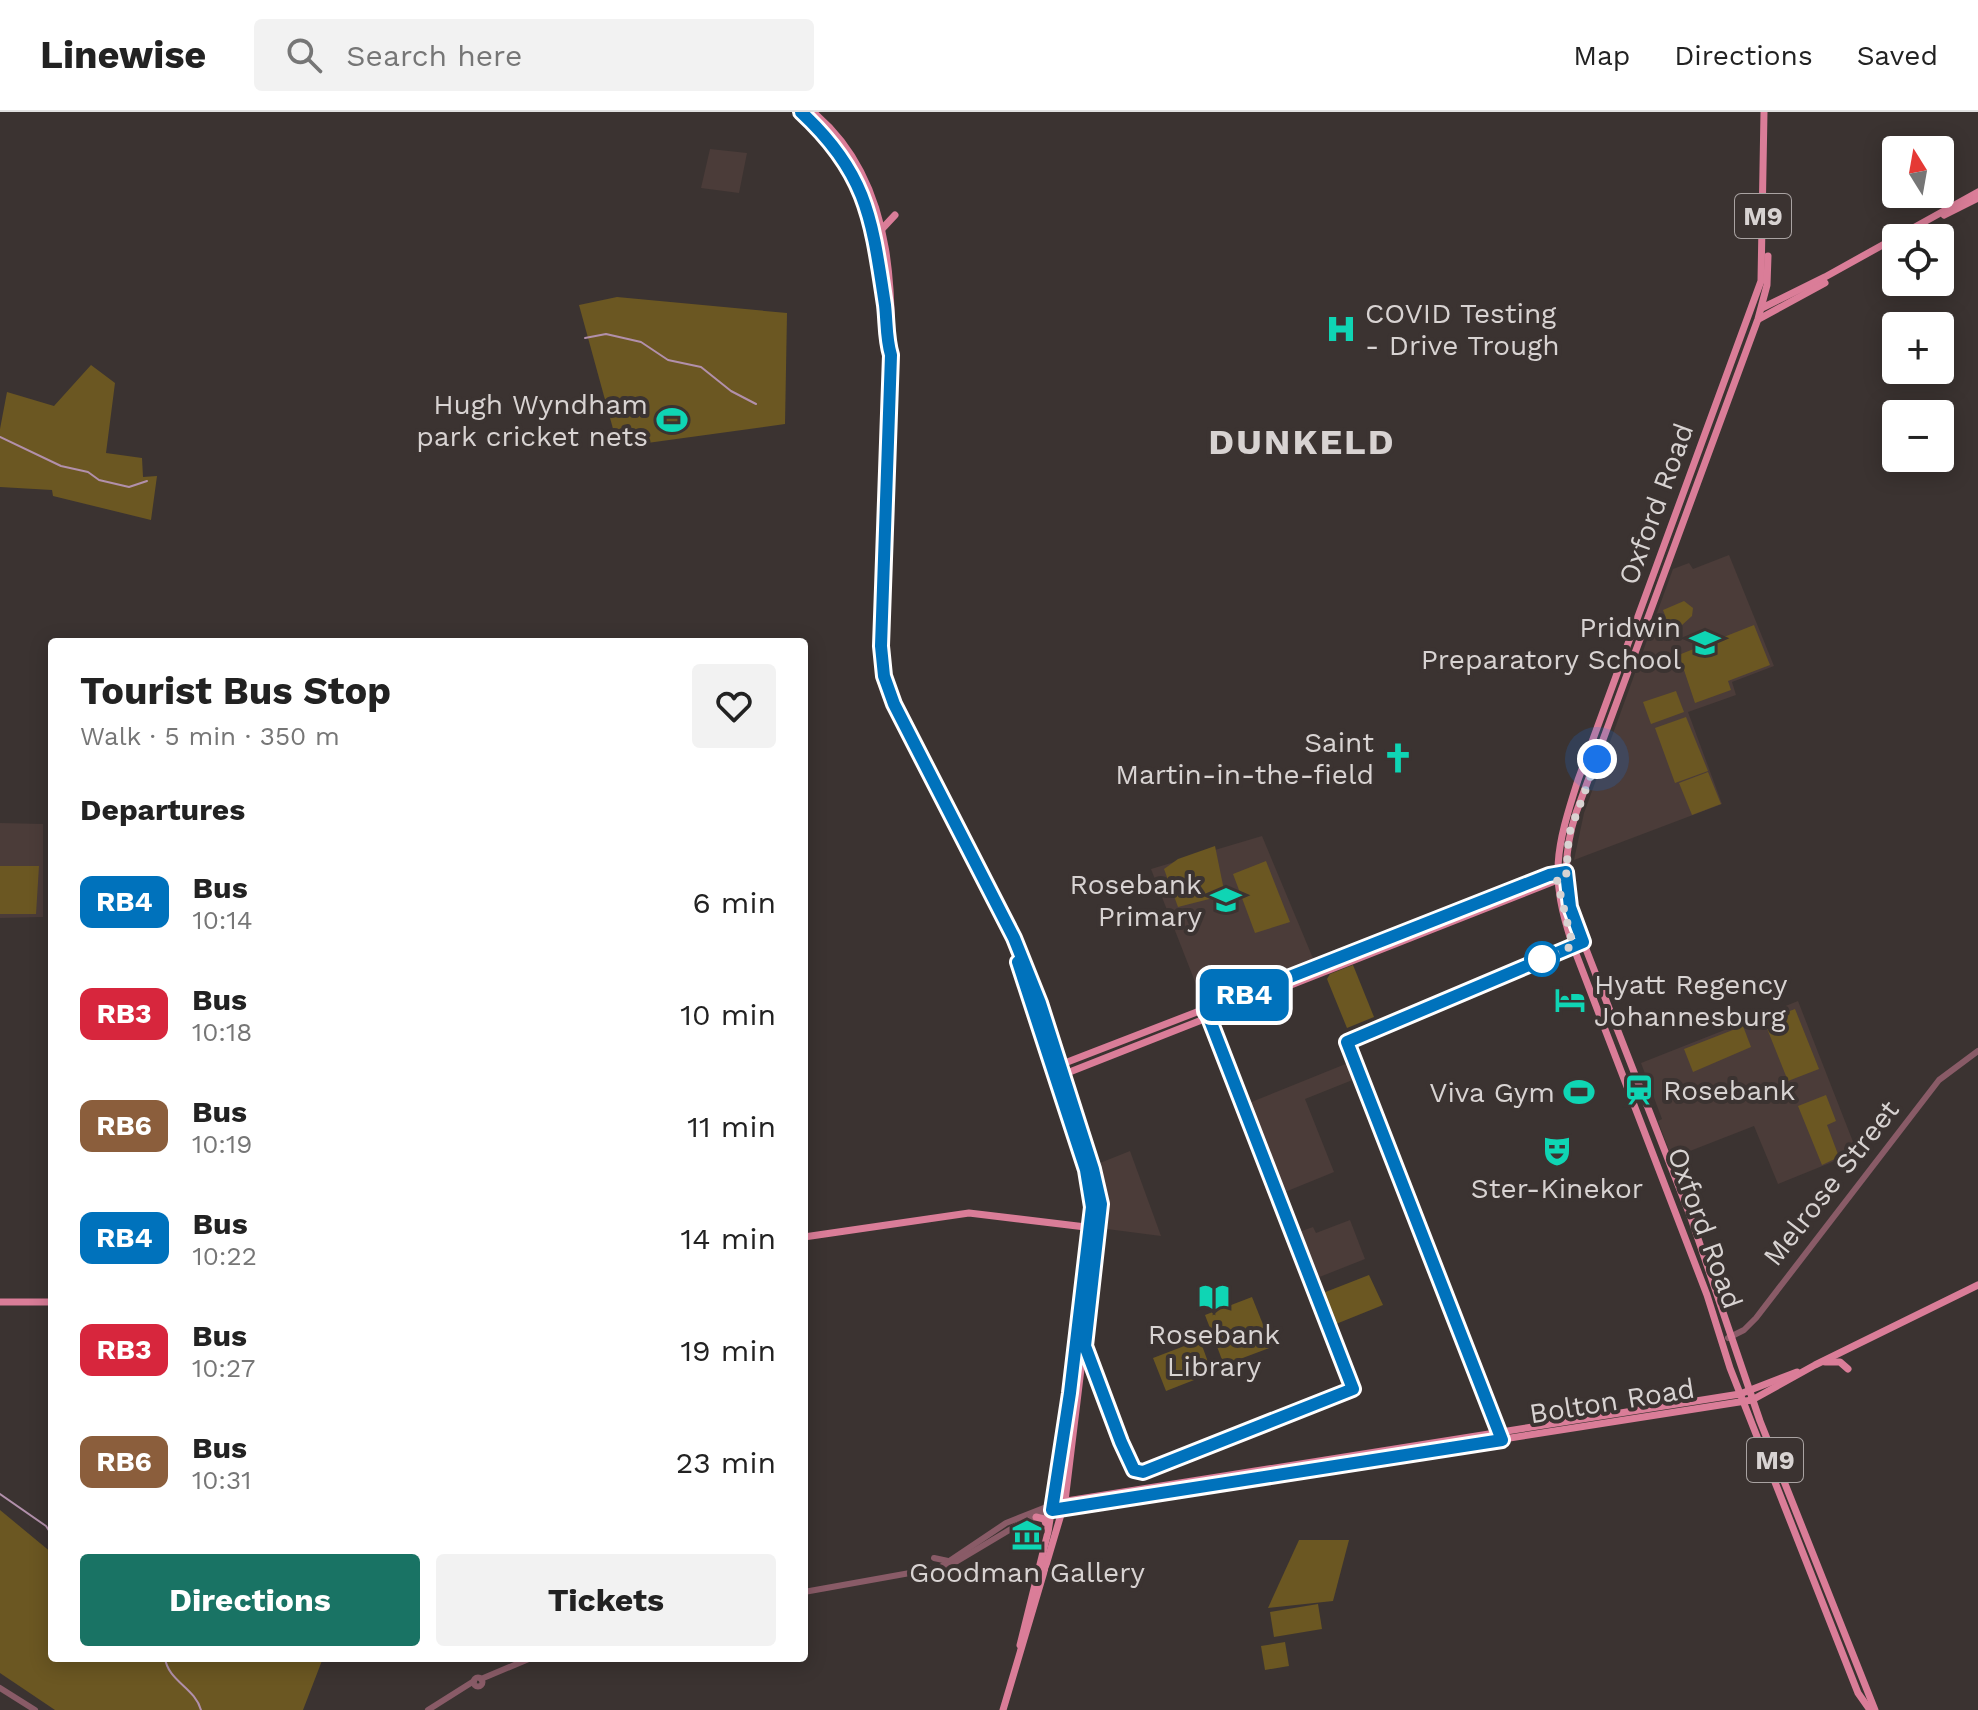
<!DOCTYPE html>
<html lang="en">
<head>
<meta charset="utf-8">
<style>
	:root { --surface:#fff; --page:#f2f2f2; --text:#222; --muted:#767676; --line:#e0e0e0; --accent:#197364 }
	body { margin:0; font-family:"Work Sans",sans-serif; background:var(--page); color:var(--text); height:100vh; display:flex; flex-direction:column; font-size:30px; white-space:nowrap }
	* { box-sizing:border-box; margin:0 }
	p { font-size:26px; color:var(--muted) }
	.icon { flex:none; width:44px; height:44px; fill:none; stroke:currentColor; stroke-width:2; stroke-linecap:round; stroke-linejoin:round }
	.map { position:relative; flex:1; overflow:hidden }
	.sheet { position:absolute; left:48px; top:526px; width:760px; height:1024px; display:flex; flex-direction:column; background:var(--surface); border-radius:8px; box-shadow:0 4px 20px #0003 }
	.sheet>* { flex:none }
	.badge { padding:0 16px; border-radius:12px; font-size:28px; line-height:52px }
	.needle { width:52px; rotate:349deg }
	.tools { position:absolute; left:1882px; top:24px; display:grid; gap:16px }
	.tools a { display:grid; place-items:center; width:72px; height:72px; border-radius:8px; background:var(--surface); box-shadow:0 4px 20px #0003; font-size:40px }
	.you { position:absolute; width:40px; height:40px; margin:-20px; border:6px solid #fff; border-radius:50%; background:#1a73e8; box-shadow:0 0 0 12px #1a73e833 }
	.map>.badge { position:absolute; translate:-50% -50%; box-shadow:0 0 0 4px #fff }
	h2 { padding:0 32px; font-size:30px; line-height:72px }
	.round { display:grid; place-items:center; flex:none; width:84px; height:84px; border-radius:8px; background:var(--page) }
	.summary { display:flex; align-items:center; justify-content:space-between; height:136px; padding:0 32px }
	h1 { font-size:38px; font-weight:700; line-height:60px }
	.cta { display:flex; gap:16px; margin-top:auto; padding:16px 32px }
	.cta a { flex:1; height:92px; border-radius:8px; background:var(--accent); color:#fff; font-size:32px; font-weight:700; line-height:92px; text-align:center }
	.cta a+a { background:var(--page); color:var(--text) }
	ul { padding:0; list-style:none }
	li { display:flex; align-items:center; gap:24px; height:112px; padding:0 32px }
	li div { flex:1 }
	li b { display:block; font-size:30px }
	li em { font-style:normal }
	li .badge { min-width:88px; font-weight:700; text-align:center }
	header { display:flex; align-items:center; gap:48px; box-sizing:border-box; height:112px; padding:0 40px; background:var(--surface); border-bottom:2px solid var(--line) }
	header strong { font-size:38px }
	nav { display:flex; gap:44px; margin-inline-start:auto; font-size:28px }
	.search { width:560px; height:72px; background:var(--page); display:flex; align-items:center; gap:20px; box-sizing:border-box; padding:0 28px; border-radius:8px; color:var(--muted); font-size:30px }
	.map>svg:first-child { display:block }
	.built { fill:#4b3c39 }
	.green { fill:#6b5722 }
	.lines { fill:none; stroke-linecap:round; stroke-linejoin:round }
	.stream { stroke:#b290ab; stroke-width:2 }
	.minor { stroke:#895b67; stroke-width:6 }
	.major { stroke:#da7d98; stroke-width:7 }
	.line-casing { stroke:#fff; stroke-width:18 }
	.line { stroke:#0072bc; stroke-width:12 }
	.walk { stroke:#d8d3d2; stroke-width:8; stroke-dasharray:0 14.4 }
	.stop-dot { fill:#fff; stroke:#0072bc; stroke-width:4 }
	.labels { text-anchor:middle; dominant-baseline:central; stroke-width:8; stroke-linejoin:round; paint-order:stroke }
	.shield { fill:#3b3331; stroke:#a9a3a2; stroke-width:2 }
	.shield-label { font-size:26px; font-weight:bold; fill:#d8d3d2 }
	.poi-label { font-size:28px; fill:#d8d3d2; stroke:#3b3331; text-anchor:end }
	.street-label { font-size:28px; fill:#d8d3d2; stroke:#3b3331 }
	.district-label { font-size:36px; font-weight:bold; letter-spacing:2px; fill:#d8d3d2; stroke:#3b3331 }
</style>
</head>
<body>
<header>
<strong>Linewise</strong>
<div class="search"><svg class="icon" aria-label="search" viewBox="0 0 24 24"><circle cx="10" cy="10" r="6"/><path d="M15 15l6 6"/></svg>Search here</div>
<nav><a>Map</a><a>Directions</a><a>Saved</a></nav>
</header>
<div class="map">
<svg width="1978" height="1598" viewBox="0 0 1978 1598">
	<rect width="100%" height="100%" fill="#3b3331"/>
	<!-- built -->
	<g class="built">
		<polygon points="710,37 747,41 739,81 701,76"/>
		<polygon points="1729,443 1774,554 1732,570 1736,583 1688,600 1722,692 1574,748 1584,701 1673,457 1689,451 1693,457"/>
		<polygon points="0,711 43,712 43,805 0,806"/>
		<polygon points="1262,724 1317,856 1206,898 1151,757"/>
		<polygon points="1798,889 1857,1040 1778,1072 1754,1014 1672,1046 1658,1009 1662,1007 1641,951"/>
		<polygon points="1348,951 1355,967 1305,987 1334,1060 1285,1080 1249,991"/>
		<polygon points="1130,1039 1161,1124 1107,1117 1108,1085 1100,1051"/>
		<polygon points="1350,1108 1365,1147 1317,1166 1299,1120 1313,1115 1316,1121"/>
	</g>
	<!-- green -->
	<g class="green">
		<polygon points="617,185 787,201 785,312 618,335 579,193"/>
		<polygon points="91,253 115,271 106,341 142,346 143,365 157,364 151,408 53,384 52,378 0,375 0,317 7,280 54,294"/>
		<polygon points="1684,489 1693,496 1692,504 1672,522 1663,498"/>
		<polygon points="1754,513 1770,553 1728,569 1731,578 1695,591 1680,546 1681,542"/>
		<polygon points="1676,579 1684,600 1651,612 1643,590"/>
		<polygon points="1686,605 1708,659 1675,671 1655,616"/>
		<polygon points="1708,660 1721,692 1692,703 1679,671"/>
		<polygon points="1215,734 1225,783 1178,795 1164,757 1178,747"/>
		<polygon points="1266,749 1290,810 1255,821 1233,762"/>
		<polygon points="0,754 39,754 36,802 0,802"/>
		<polygon points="1353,853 1374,905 1347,916 1327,867 1330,862"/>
		<polygon points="1795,897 1819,957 1788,969 1764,909"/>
		<polygon points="1743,914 1751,935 1693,960 1684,937"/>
		<polygon points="1826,983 1836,1009 1827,1013 1839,1045 1822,1053 1798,994"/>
		<polygon points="1369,1163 1383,1193 1336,1212 1323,1181"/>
		<polygon points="1252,1185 1272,1235 1224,1253 1205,1203"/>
		<polygon points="1200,1228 1212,1261 1166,1279 1153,1246"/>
		<polygon points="0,1398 52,1441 52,1546 323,1546 303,1598 55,1598 0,1561"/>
		<polygon points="1299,1428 1349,1428 1333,1489 1268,1496"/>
		<polygon points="1318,1492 1322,1517 1274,1525 1270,1500"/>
		<polygon points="1285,1530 1289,1554 1265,1558 1261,1534"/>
	</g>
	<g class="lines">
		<!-- stream -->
		<g class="stream">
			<polyline points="585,226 606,222 641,230 668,248 701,255 731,279 756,292"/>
			<polyline points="0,325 61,354 88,360 99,368 129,375 147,369"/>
			<polyline points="0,1382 46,1414 52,1423"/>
			<path d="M165 1546C168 1569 195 1576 201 1598"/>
		</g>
		<!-- minor -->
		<g class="minor">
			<polyline points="1728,1226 1744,1218 1756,1206 1939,968 1978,939"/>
			<polyline points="934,1446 948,1449"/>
			<polyline points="942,1454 1006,1411 1054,1392"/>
			<polyline points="804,1480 949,1454 1021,1411 1052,1398"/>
			<circle cx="478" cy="1570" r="4.5"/>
			<polyline points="481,1567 531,1546"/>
			<polyline points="0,1576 35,1598"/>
			<polyline points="428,1598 474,1569"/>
		</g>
		<!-- major -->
		<g class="major">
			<path d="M801 0C869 63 872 111 886 198 888 212 886 227 890 241"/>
			<path d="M813 0C911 81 891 226 887 339 885 404 883 469 881 534L884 564 894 592 1014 826 1040 891 1093 1057 1101 1092 1065 1389 1003 1598"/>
			<path d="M1764 0 1761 169 1578 668C1556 737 1549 764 1573 834L1707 1183 1730 1256 1858 1581 1870 1598"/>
			<polyline points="1944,103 1978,86"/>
			<polyline points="881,118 895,103"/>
			<path d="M1768 144 1767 173 1758 207 1576 701C1564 738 1563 772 1575 809L1691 1106 1760 1309 1875 1598"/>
			<polyline points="1762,196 1825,165 1978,80"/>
			<polyline points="1759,207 1825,171"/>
			<polyline points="1016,840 1086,1058 1092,1095 1091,1115 1070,1281 1048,1420 1020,1533"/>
			<polyline points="1057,954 1557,761"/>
			<polyline points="1062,963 1560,767"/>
			<polyline points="804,1125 969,1101 1094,1116"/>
			<polyline points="0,1190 52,1190"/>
			<polyline points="1825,1250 1840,1250 1848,1257"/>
			<polyline points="1054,1391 1740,1282 1797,1260"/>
			<polyline points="1052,1398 1752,1288 1815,1253 1978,1173"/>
			<polyline points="1036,1405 1044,1407 1048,1417"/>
		</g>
	</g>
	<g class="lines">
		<!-- line casing -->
		<g class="line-casing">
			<path id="line" d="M801 0C868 62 872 108 885 193 887 210 886 227 891 243L881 534 884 564 894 592 1014 826 1040 891 1093 1057 1101 1092 1085 1234 1121 1330 1134 1358 1143 1360 1353 1277 1206 898 1549 763 1566 760 1570 795 1583 830 1347 930 1502 1328 1052 1398 1070 1281 1092 1095 1086 1058 1018 850"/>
		</g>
		<!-- line -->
		<use href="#line" class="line"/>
		<!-- walk -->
		<polyline class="walk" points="1542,847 1573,834 1557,768 1566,766 1569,722 1597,647"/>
	</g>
	<!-- icons -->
	<defs>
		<g id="hospital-bare" transform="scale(2.4)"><path d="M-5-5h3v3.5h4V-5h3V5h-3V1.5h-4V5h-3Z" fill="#0fd5b4" stroke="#3b3331" stroke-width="2.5" paint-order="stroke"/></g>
		<g id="stadium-bare" transform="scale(2.4)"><path d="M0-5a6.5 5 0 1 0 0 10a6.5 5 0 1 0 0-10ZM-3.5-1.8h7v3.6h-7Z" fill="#0fd5b4" stroke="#3b3331" stroke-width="2.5" paint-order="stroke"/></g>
		<g id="school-bare" transform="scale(2.4)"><path d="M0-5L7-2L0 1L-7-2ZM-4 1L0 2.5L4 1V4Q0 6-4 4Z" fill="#0fd5b4" stroke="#3b3331" stroke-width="2.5" paint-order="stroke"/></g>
		<g id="church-bare" transform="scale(2.4)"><path d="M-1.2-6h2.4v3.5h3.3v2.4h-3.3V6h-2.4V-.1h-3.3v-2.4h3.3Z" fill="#0fd5b4" stroke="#3b3331" stroke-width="2.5" paint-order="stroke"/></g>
		<g id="hotel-bare" transform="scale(2.4)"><path d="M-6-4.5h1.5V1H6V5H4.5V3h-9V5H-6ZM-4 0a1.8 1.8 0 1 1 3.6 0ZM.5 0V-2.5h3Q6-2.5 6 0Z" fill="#0fd5b4" stroke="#3b3331" stroke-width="2.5" paint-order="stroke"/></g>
		<g id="station-bare" transform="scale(2.4)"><path d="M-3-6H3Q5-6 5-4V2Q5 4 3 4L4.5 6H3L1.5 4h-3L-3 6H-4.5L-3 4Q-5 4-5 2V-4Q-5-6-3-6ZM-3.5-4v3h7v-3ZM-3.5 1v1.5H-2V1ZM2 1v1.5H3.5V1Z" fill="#0fd5b4" stroke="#3b3331" stroke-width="2.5" paint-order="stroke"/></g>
		<g id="theatre-bare" transform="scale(2.4)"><path d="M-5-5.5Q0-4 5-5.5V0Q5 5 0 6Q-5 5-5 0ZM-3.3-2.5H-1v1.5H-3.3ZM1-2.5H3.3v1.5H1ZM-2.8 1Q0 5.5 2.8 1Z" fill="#0fd5b4" stroke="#3b3331" stroke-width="2.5" paint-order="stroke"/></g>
		<g id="library-bare" transform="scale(2.4)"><path d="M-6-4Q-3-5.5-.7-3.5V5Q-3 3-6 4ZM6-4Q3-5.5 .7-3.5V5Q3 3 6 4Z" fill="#0fd5b4" stroke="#3b3331" stroke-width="2.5" paint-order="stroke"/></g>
		<g id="museum-bare" transform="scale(2.4)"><path d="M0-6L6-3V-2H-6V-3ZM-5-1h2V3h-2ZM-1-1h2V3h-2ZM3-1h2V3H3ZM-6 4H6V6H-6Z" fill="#0fd5b4" stroke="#3b3331" stroke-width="2.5" paint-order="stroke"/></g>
	</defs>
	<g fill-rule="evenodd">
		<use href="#hospital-bare" x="1341" y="217"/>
		<use href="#stadium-bare" x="672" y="308"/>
		<use href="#school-bare" x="1705" y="531"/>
		<use href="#church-bare" x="1398" y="646"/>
		<use href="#school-bare" x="1226" y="788"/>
		<use href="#hotel-bare" x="1570" y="888"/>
		<use href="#station-bare" x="1639" y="978"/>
		<use href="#stadium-bare" x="1579" y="980"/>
		<use href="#theatre-bare" x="1557" y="1039"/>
		<use href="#library-bare" x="1214" y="1185"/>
		<use href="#museum-bare" x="1027" y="1423"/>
	</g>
	<!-- markers -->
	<circle class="stop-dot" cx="1542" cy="847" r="16"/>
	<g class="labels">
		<!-- shield labels -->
		<g class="shield">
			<rect x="1735" y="82" width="56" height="44" rx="6"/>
			<rect x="1747" y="1326" width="56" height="44" rx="6"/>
		</g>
		<g class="shield-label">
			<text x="1763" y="104">M9</text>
			<text x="1775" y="1348">M9</text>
		</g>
		<!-- poi labels -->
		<g class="poi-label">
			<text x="1365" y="201" text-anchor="start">COVID Testing<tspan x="1365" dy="32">- Drive Trough</tspan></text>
			<text x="648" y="292">Hugh Wyndham<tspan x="648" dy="32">park cricket nets</tspan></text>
			<text x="1681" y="515">Pridwin<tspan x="1681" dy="32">Preparatory School</tspan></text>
			<text x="1374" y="630">Saint<tspan x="1374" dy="32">Martin-in-the-field</tspan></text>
			<text x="1202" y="772">Rosebank<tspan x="1202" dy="32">Primary</tspan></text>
			<text x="1594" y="872" text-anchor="start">Hyatt Regency<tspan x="1594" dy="32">Johannesburg</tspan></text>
			<text x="1663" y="978" text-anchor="start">Rosebank</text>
			<text x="1555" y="980">Viva Gym</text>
			<text x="1557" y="1076" text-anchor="middle">Ster-Kinekor</text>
			<text x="1214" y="1222" text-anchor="middle">Rosebank<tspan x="1214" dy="32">Library</tspan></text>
			<text x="1027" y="1460" text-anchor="middle">Goodman Gallery</text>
		</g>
		<!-- street labels -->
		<g class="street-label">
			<text transform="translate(1656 392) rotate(-70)">Oxford Road</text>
			<text transform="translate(1831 1071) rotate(-52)">Melrose Street</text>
			<text transform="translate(1705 1116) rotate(70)">Oxford Road</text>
			<text transform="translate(1612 1289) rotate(-9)">Bolton Road</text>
		</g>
		<!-- district labels -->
		<g class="district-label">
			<text x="1302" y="330">DUNKELD</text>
		</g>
	</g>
</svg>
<div class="tools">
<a><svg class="needle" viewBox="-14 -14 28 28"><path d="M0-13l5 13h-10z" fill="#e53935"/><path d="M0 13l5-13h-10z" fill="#767676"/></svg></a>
<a><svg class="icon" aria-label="locate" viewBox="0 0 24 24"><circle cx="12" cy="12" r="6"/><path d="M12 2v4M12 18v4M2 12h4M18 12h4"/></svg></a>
<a>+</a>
<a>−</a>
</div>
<div class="you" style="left:1597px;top:647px"></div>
<b class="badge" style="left:1244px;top:883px;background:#0072bc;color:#fff">RB4</b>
<section class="sheet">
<div class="summary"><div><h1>Tourist Bus Stop</h1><p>Walk · 5 min · 350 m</p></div><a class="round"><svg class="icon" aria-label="heart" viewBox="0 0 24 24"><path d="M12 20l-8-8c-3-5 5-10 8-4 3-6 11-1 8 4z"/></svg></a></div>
<h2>Departures</h2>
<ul>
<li><span class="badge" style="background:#0072bc;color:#fff">RB4</span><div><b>Bus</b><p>10:14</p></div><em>6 min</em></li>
<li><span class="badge" style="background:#d7263d;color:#fff">RB3</span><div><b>Bus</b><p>10:18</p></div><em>10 min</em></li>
<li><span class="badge" style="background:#8b5e3c;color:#fff">RB6</span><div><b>Bus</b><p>10:19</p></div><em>11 min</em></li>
<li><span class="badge" style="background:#0072bc;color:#fff">RB4</span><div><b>Bus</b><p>10:22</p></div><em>14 min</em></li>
<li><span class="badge" style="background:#d7263d;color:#fff">RB3</span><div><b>Bus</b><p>10:27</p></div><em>19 min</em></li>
<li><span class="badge" style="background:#8b5e3c;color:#fff">RB6</span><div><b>Bus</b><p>10:31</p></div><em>23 min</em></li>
</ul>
<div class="cta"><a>Directions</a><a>Tickets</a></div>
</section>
</div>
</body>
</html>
